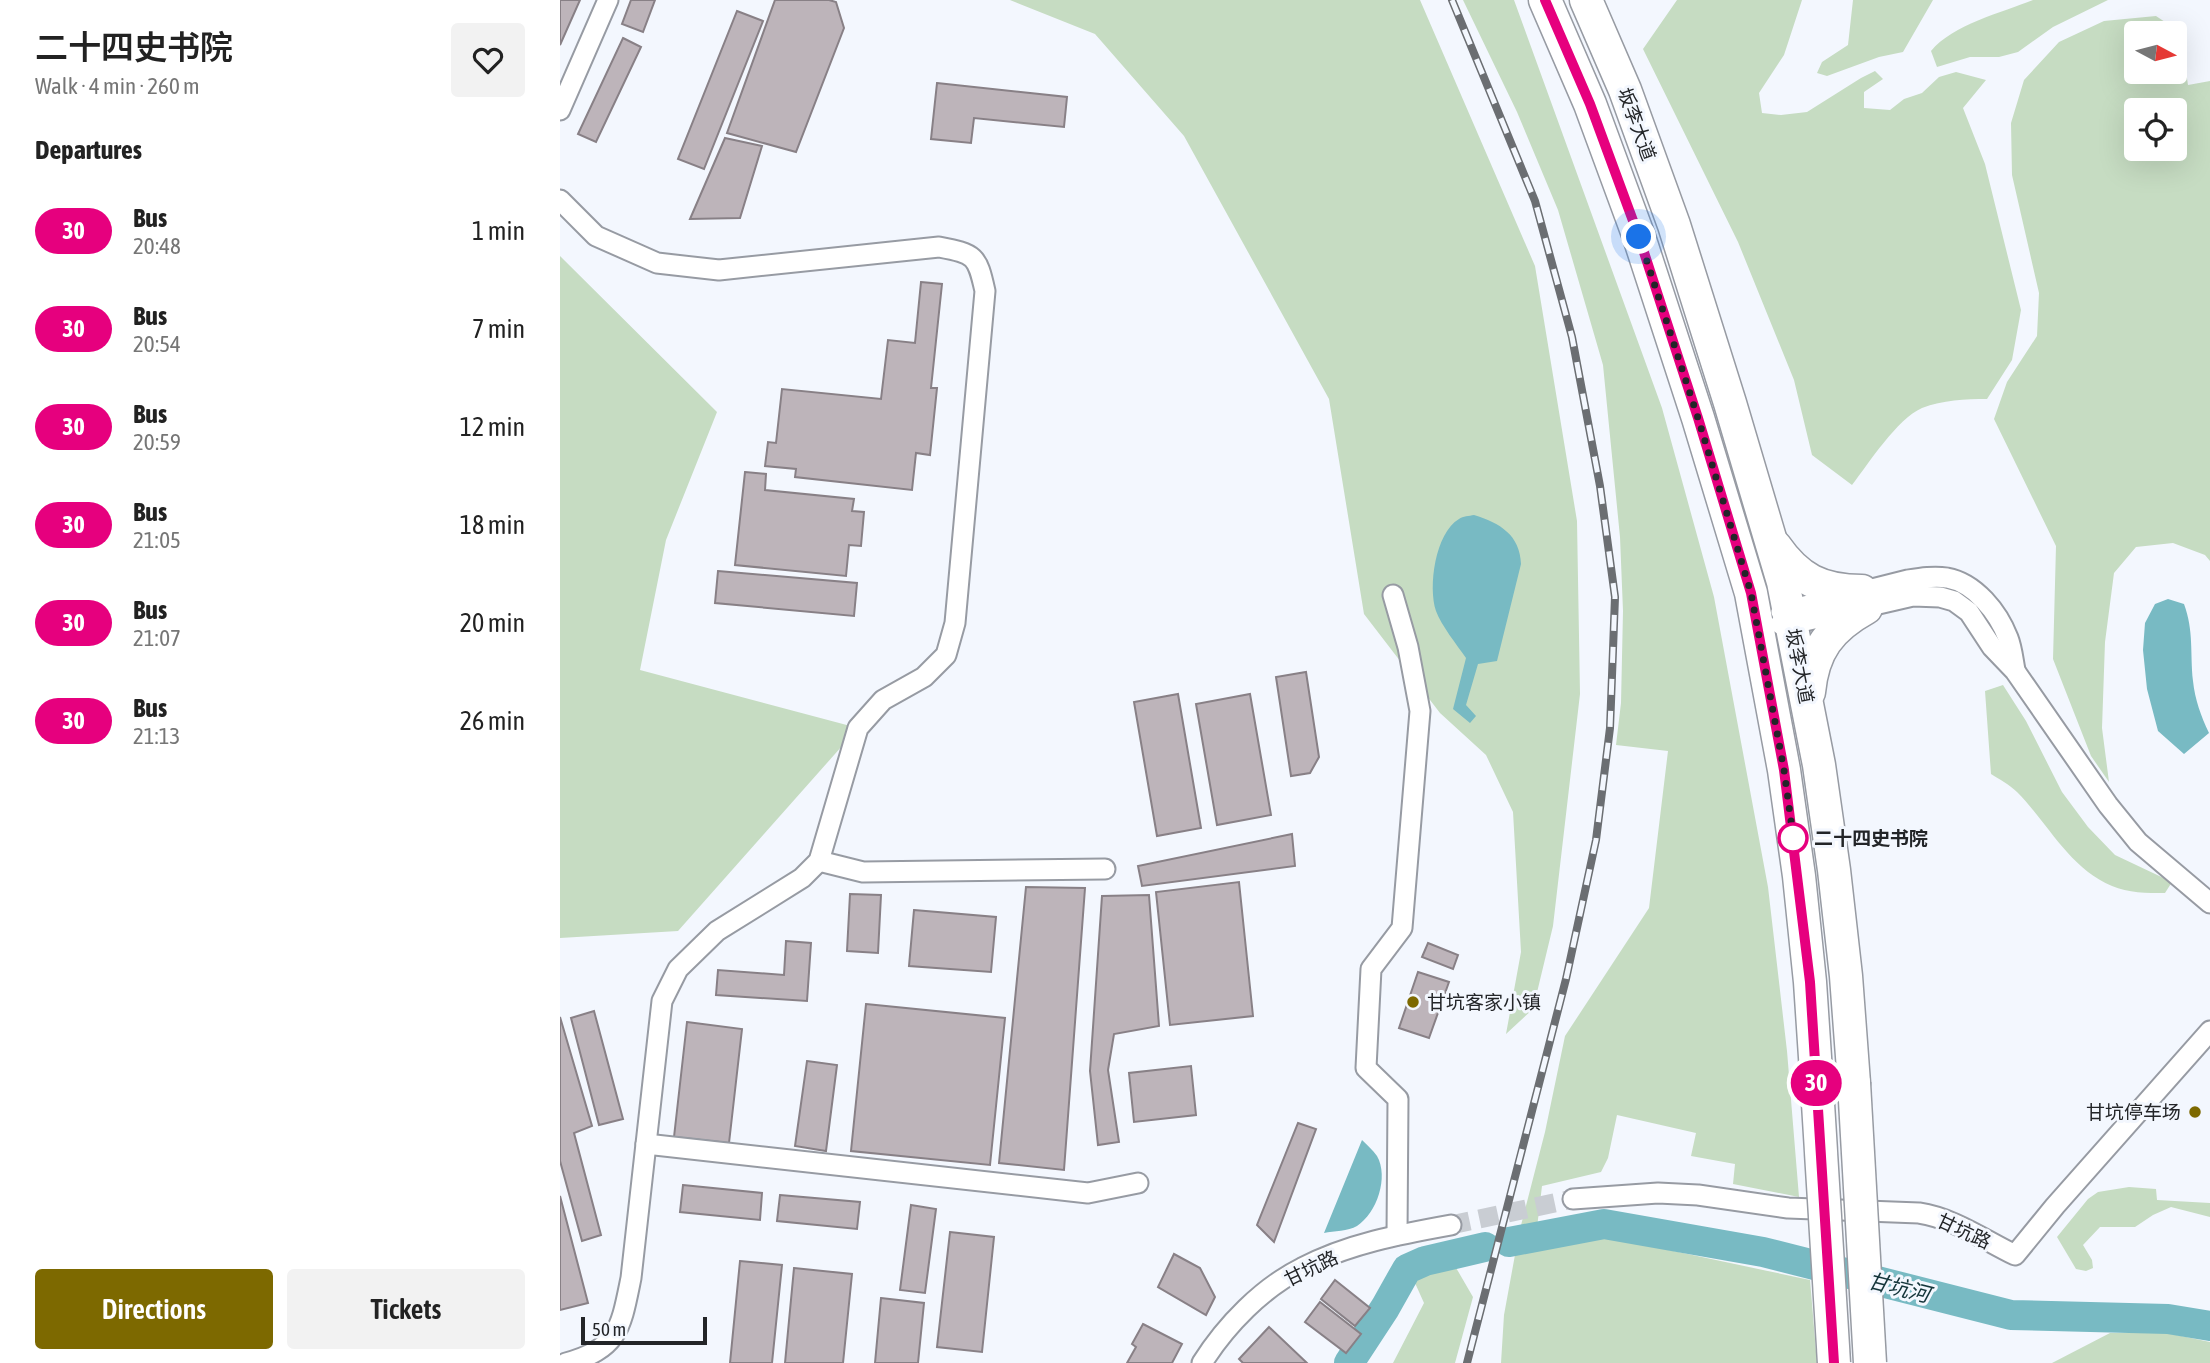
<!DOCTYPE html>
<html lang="en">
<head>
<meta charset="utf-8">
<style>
	:root { --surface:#fff; --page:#f2f2f2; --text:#222; --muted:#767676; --accent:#7d6900 }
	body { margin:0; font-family:"Asap Condensed","Noto Sans SC",sans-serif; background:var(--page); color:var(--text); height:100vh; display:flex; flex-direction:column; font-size:26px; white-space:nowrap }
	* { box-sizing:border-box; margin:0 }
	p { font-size:23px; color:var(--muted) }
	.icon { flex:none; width:38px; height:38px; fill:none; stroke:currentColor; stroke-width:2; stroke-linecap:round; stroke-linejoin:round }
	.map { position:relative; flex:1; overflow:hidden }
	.panel { display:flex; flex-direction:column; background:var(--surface); width:560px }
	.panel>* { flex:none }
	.badge { padding:0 14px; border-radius:23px; font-size:24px; line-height:46px }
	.needle { width:46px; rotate:97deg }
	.tools { position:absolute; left:1564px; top:21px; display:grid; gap:14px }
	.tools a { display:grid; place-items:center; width:63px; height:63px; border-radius:7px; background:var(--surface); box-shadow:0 7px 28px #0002; font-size:35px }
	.scale { position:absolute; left:21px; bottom:18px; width:126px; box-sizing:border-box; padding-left:7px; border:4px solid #232528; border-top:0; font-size:19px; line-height:24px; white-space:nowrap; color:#232528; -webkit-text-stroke:5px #f3f7fe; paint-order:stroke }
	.you { position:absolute; width:35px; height:35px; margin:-18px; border:5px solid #fff; border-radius:50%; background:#1a73e8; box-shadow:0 0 0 10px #1a73e833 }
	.map>.badge { position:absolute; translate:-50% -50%; box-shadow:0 0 0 4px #fff }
	h2 { padding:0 35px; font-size:26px; line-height:63px }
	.round { display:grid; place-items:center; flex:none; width:74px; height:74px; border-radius:7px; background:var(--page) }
	.headline { display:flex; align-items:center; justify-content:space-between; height:119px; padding:0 35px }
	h1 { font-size:33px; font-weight:600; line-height:52px }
	.primary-button { display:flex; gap:14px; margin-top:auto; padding:14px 35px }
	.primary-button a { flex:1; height:80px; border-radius:7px; background:var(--accent); color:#fff; font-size:28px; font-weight:600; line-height:80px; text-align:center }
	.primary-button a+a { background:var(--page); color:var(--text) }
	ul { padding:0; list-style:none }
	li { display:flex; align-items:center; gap:21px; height:98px; padding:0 35px }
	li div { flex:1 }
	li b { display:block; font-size:26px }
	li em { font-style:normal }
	li .badge { min-width:77px; font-weight:700; text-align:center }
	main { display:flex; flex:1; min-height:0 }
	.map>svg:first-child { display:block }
	.green { fill:#c6dcc2; fill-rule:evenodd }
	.water { fill:#78bac3 }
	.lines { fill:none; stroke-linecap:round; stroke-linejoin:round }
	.river { stroke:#78bac3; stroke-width:30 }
	.building { fill:#bdb4ba; stroke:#888086; stroke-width:2 }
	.street-tunnel { stroke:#c9cdd3; stroke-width:19; stroke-dasharray:19 10; stroke-linecap:butt }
	.street-casing { stroke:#979ba3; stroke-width:23 }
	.primary-casing { stroke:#979ba3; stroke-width:35 }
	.street { stroke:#fff; stroke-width:19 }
	.primary { stroke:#fff; stroke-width:32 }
	.rail-casing { stroke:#6b6e72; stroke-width:8 }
	.rail { stroke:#f3f7fe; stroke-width:5; stroke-dasharray:16; stroke-linecap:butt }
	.primary-bridge-casing { stroke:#979ba3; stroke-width:35; stroke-linecap:butt }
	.primary-bridge { stroke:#fff; stroke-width:32 }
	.line-casing { stroke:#fff; stroke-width:16 }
	.line { stroke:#e6007e; stroke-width:10 }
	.walk { stroke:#232528; stroke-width:7; stroke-dasharray:0 12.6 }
	.stop-dot { fill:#fff; stroke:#e6007e; stroke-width:3.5 }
	.poi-dot { fill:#7d6900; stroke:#f3f7fe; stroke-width:2.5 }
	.labels { text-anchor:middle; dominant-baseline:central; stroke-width:6; stroke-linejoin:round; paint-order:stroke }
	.street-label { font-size:19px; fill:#232528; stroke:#f3f7fe }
	.stop-label { font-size:19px; font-weight:bold; fill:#232528; stroke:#f3f7fe; text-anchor:start }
	.poi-label { font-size:19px; fill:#232528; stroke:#f3f7fe; text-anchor:start }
	.water-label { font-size:21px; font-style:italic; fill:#14353a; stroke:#f3f7fe }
</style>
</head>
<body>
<main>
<section class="panel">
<div class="headline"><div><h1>二十四史书院</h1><p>Walk · 4 min · 260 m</p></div><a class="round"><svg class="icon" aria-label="heart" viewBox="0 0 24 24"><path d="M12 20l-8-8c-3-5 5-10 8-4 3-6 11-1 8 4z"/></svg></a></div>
<h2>Departures</h2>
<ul>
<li><span class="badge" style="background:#e6007e;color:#fff">30</span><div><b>Bus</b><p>20:48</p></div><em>1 min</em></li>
<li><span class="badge" style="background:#e6007e;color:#fff">30</span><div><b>Bus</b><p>20:54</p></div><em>7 min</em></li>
<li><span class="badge" style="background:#e6007e;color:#fff">30</span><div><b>Bus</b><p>20:59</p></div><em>12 min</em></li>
<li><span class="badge" style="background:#e6007e;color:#fff">30</span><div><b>Bus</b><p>21:05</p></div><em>18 min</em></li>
<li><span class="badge" style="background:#e6007e;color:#fff">30</span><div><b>Bus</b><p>21:07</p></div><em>20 min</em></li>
<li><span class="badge" style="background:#e6007e;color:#fff">30</span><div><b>Bus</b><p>21:13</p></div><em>26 min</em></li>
</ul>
<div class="primary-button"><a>Directions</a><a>Tickets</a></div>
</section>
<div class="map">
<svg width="1650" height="1363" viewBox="0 0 1650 1363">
	<rect width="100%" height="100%" fill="#f3f7fe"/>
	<!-- green -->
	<g class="green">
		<polygon points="450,0 860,0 975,266 1017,521 1020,694 993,926 973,1009 946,1034 961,952 953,812 926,755 880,713 804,614 769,399 624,136 535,34"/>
		<polygon points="903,0 954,0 1102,408 1154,597 1208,887 1227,1051 1239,1197 1173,1184 1175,1164 1131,1156 1136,1133 1057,1115 1048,1158 1041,1172 982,1186 975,1244 1029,1233 1250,1280 1257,1363 941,1363 944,1315 959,1233 985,1132 1005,1036 1089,908 1108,751 1056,745 1061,703 1063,611 1060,537 1043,365 998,210 957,112"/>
		<path d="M1117 0H1242L1224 55 1199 93 1202 113 1221 115 1247 112 1301 78 1315 71 1323 79 1304 92V108L1330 110 1344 99 1362 93 1379 77 1396 72 1426 80 1403 108 1425 164 1461 310 1452 360 1427 399C1405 399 1383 400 1362 408 1337 419 1309 463 1292 485L1252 455 1234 380 1178 242 1083 49Z"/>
		<polygon points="1293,0 1373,0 1343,52 1319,57 1267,76 1257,73 1262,62 1288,45"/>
		<path d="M1473 0H1548L1493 27 1458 52 1439 57H1410L1377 67 1371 51C1392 25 1443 12 1473 0Z"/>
		<path d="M1596 16 1620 32 1628 85 1650 81V561L1645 555 1613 543 1576 547 1554 573 1545 642 1542 728 1549 782 1531 756 1493 659 1496 546 1434 419 1447 382 1477 336 1479 293 1452 175 1451 123 1464 80 1499 42 1544 21ZM1577 33H1615V72H1577ZM1577 110H1615V149H1577Z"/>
		<polygon points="0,256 157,412 106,540 80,670 298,728 118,931 0,938"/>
		<path d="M1443 685 1466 721 1502 792 1528 827 1555 855 1612 882 1605 893C1587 893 1568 893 1552 886 1509 868 1488 823 1457 792 1450 785 1439 779 1431 774L1425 691Z"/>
		<polygon points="1569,1187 1596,1189 1597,1200 1650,1203 1650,1217 1611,1207 1593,1215 1575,1227 1540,1227 1523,1245 1532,1260 1533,1268 1526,1271 1516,1269 1497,1237 1528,1199 1538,1192"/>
		<polygon points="874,1265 895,1266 913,1297 895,1363 833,1363 864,1303 851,1274"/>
		<polygon points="1550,1333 1607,1333 1650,1342 1650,1363 1492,1363"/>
	</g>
	<!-- water -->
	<g class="water">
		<path d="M914 515C940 523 960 535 961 564L937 661 918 664 906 705 916 716 910 723 893 709 906 658C897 645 881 625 876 611 868 587 875 533 899 519 903 516 909 516 914 515Z"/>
		<path d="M1608 599 1624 604C1634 631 1630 653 1633 681 1635 700 1641 716 1649 733L1624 754 1598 731 1587 689 1583 650 1585 623 1595 604Z"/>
		<path d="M802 1140C807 1145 813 1150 817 1156 829 1177 817 1213 797 1226 788 1231 774 1231 764 1233Z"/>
	</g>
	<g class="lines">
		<!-- river -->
		<g class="river">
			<polyline points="949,1242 1044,1224 1203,1252 1451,1315 1608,1319 1650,1326"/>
			<polyline points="789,1363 825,1308 847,1269 865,1261 925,1247"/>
		</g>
	</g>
	<!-- building -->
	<g class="building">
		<polygon points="0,0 20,0 0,45"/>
		<polygon points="71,0 95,0 83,32 62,24"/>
		<polygon points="215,0 269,0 276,2 284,28 236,152 167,133"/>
		<polygon points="177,11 203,21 144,169 118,159"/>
		<polygon points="63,38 81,47 36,142 18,134"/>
		<polygon points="377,83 507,97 504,127 414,118 411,143 371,139"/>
		<polygon points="165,138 202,146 180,218 130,219"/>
		<polygon points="361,282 382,284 371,388 377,388 370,455 356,453 352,490 235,477 236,469 205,466 208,442 216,443 222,389 321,399 328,340 355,343"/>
		<polygon points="185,472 206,474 205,490 294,499 292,511 304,512 301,546 289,545 286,576 175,565"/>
		<polygon points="158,571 297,583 294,616 155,603"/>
		<polygon points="746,672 759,757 750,773 731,776 716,677"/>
		<polygon points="618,694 641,828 597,836 574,702"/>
		<polygon points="690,694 711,815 657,825 636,704"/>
		<polygon points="732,834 735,866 582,886 578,866"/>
		<polygon points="679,882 693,1016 610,1025 596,892"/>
		<polygon points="466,887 525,888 504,1170 439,1163"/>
		<polygon points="290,894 321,895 318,953 287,951"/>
		<polygon points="589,895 599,1026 554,1034 548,1070 559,1142 538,1145 530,1071 542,896"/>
		<polygon points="354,910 436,917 431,972 349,966"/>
		<polygon points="226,941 251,943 247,1001 156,995 158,970 224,975"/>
		<polygon points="868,943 898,955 893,969 862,957"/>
		<polygon points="858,972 889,982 869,1038 839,1028"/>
		<polygon points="306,1004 445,1018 430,1165 291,1151"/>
		<polygon points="34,1011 63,1119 39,1125 11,1018"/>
		<polygon points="0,1017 32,1126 14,1133 41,1235 22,1241 0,1161"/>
		<polygon points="127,1022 182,1029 169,1143 114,1137"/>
		<polygon points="247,1061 277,1065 266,1151 235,1146"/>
		<polygon points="631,1066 636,1115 574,1122 569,1073"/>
		<polygon points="738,1123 756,1129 714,1242 697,1225"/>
		<polygon points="123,1185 202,1193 200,1220 120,1212"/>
		<polygon points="220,1195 300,1202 297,1229 217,1221"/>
		<polygon points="0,1196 28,1303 0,1310"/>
		<polygon points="351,1205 376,1209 365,1293 340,1290"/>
		<polygon points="390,1232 434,1237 422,1352 377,1347"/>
		<polygon points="614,1254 640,1268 655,1297 646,1315 598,1287"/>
		<polygon points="180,1261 222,1265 212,1363 170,1363"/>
		<polygon points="234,1268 292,1274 283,1363 225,1363"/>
		<polygon points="775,1280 810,1308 795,1326 761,1299"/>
		<polygon points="321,1298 364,1303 358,1363 315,1363"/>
		<polygon points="760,1302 801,1334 786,1353 745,1322"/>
		<polygon points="583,1324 622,1344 612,1363 567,1363 576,1347 572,1344"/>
		<polygon points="709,1327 747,1363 683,1363 679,1359"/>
	</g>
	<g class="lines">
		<!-- street-tunnel -->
		<polyline class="street-tunnel" points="891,1225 1013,1199"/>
		<!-- street casing -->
		<g class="street-casing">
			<g id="street">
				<polyline points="0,110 48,0"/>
				<path d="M0 200 36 236 97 263 159 270 379 247C415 254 417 255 425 291L395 623 386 655 364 677 323 700 298 728 259 861 242 878 157 931 118 969 102 1001 71 1278C61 1327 59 1349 6 1363"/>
				<polyline points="833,595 848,647 860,711 842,928 811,969 806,1068 838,1099 837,1235"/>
				<path d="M1221 612 1348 580C1361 578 1374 576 1387 578 1415 583 1438 612 1448 638 1452 648 1453 660 1455 670"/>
				<polyline points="1220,624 1232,624 1353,596 1380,597 1394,601 1409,612 1432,647 1455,671 1548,805 1578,842 1650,903"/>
				<polyline points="259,861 303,872 545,869"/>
				<polyline points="86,1144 528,1193 578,1183"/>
				<path d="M1013 1199 1098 1193 1138 1195 1228 1208 1359 1213C1393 1218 1424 1240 1455 1255L1495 1206 1650 1031"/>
				<path d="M642 1363C666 1325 702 1288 742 1268 787 1244 841 1234 891 1225"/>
			</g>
		</g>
		<!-- primary casing -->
		<g class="primary-casing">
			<g id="primary">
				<polyline points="985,0 1030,104 1079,237 1138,418 1191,593 1224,770 1239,876 1250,982 1257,1087"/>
				<polyline points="1026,0 1065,90 1114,225 1170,403 1223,582 1259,765 1274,870 1286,976 1294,1083"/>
				<path d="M1215 546C1238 579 1261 591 1302 591"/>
				<path d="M1249 692C1253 650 1270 628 1306 608"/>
			</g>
		</g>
		<!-- street -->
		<use href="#street" class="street"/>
		<!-- primary -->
		<use href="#primary" class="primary"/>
		<!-- rail casing -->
		<g class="rail-casing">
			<polyline id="rail" points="892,0 975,201 1012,337 1040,486 1055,597 1050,728 1036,840 1006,979 907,1363"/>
		</g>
		<!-- rail -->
		<use href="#rail" class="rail"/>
		<!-- primary-bridge casing -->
		<g class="primary-bridge-casing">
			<g id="primary-bridge">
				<polyline points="1294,1083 1310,1363"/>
				<polyline points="1257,1087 1274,1363"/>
			</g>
		</g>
		<!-- primary-bridge -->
		<use href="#primary-bridge" class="primary-bridge"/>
	</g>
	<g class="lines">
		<!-- line casing -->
		<g class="line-casing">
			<polyline id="line" points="985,0 1030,104 1079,237 1138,418 1191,593 1224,770 1250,982 1274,1363"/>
		</g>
		<!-- line -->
		<use href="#line" class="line"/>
		<!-- walk -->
		<polyline class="walk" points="1079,237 1138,418 1191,593 1224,770 1235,850 1233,838"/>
	</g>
	<!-- markers -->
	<circle class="stop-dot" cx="1233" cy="838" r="14"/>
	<g class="poi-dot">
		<circle cx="853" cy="1002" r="7"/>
		<circle cx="1635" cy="1112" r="7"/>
	</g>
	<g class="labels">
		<!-- street labels -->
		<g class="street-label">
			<text transform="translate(1077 124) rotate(70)">坂李大道</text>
			<text transform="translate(1240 666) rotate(79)">坂李大道</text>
			<text transform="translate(1404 1231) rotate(25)">甘坑路</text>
			<text transform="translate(751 1268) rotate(-26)">甘坑路</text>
		</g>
		<!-- stop labels -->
		<g class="stop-label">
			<text x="1254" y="838">二十四史书院</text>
		</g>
		<!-- poi labels -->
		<g class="poi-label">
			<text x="867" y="1002">甘坑客家小镇</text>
			<text x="1621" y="1112" text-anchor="end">甘坑停车场</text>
		</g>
		<!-- water labels -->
		<g class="water-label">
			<text transform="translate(1339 1287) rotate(14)">甘坑河</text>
		</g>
	</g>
</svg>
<div class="tools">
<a><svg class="needle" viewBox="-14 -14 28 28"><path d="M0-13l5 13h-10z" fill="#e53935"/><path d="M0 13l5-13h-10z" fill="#767676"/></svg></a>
<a><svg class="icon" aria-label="locate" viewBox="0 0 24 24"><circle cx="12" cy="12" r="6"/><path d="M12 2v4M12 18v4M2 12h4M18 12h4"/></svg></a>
</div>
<div class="scale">50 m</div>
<div class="you" style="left:1079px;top:237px"></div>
<b class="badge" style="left:1256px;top:1083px;background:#e6007e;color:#fff">30</b>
</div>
</main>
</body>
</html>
